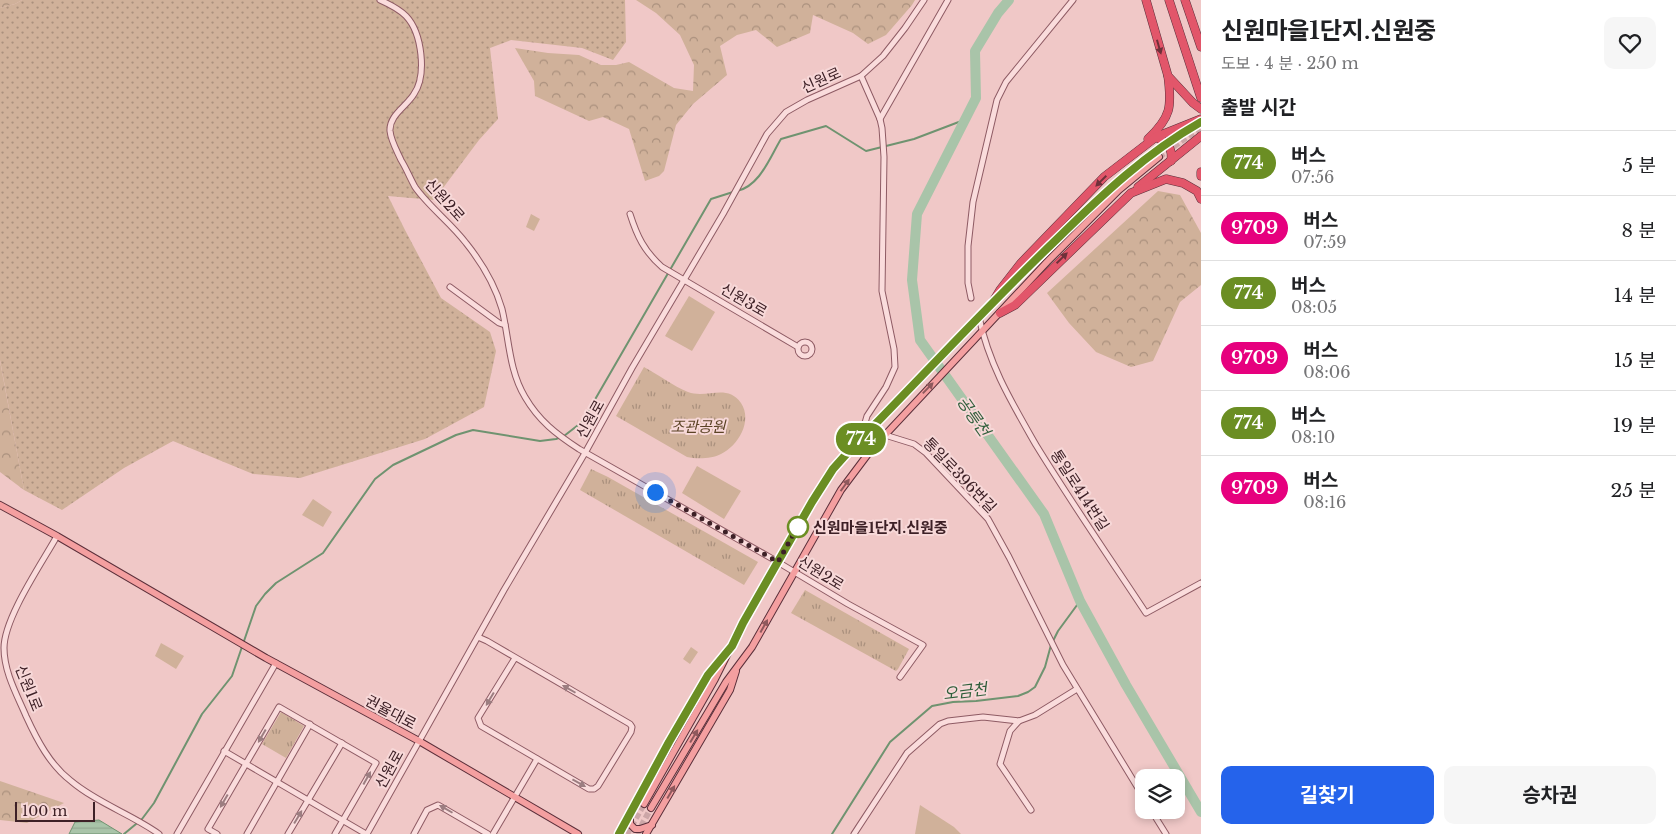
<!DOCTYPE html>
<html lang="ko">
<head>
<meta charset="utf-8">
<style>
	:root { --surface:#fff; --page:#f6f6f6; --text:#202124; --muted:#757577; --line:#e0e0e0; --accent:#2563eb }
	body { margin:0; font-family:"Libre Baskerville","Noto Sans KR",serif; background:var(--page); color:var(--text); height:100vh; display:flex; flex-direction:column; font-size:19px; white-space:nowrap }
	* { box-sizing:border-box; margin:0 }
	p { font-size:16px; color:var(--muted) }
	.icon { flex:none; width:28px; height:28px; fill:none; stroke:currentColor; stroke-width:2; stroke-linecap:round; stroke-linejoin:round }
	.map { position:relative; flex:1; overflow:hidden }
	.drawer { display:flex; flex-direction:column; background:var(--surface); width:475px }
	.drawer>* { flex:none }
	.badge { padding:0 10px; border-radius:16px; font-size:18px; line-height:32px }
	.fabs { position:absolute; left:1135px; top:769px; display:grid; gap:10px }
	.fabs a { display:grid; place-items:center; width:50px; height:50px; border-radius:10px; background:var(--surface); box-shadow:0 2px 8px #0003; font-size:25px }
	.scale { position:absolute; left:15px; bottom:12px; width:80px; box-sizing:border-box; padding-left:5px; border:2px solid #3d2026; border-top:0; font-size:14px; line-height:18px; white-space:nowrap; color:#3d2026; -webkit-text-stroke:4px #f7d8d8; paint-order:stroke }
	.you { position:absolute; width:25px; height:25px; margin:-12px; border:4px solid #fff; border-radius:50%; background:#1a73e8; box-shadow:0 0 0 8px #1a73e833 }
	.map>.badge { position:absolute; translate:-50% -50%; box-shadow:0 0 0 2px #fff }
	h2 { padding:0 20px; font-size:19px; line-height:45px }
	.round { display:grid; place-items:center; flex:none; width:52px; height:52px; border-radius:10px; background:var(--page) }
	.head { display:flex; align-items:center; justify-content:space-between; height:85px; padding:0 20px }
	h1 { font-size:24px; font-weight:700; line-height:38px }
	.primary-button { display:flex; gap:10px; margin-top:auto; padding:10px 20px }
	.primary-button a { flex:1; height:58px; border-radius:10px; background:var(--accent); color:#fff; font-size:20px; font-weight:700; line-height:58px; text-align:center }
	.primary-button a+a { background:var(--page); color:var(--text) }
	ul { padding:0; list-style:none }
	li { display:flex; align-items:center; gap:15px; height:65px; padding:0 20px; border-top:1px solid var(--line) }
	li div { flex:1 }
	li b { display:block; font-size:19px }
	li em { font-style:normal }
	li .badge { min-width:55px; font-weight:700; text-align:center }
	main { display:flex; flex:1; min-height:0 }
	.map>svg:first-child { display:block }
	.grass { fill:url(#grass-dots) }
	.forest { fill:url(#forest-crowns) }
	.park { fill:url(#park-tufts) }
	.pitch { fill:#d0b19a }
	.water { fill:url(#water-rules); stroke:#6f9370 }
	.lines { fill:none; stroke-linecap:round; stroke-linejoin:round }
	.stream { stroke:#6f9370; stroke-width:2 }
	.river { stroke:#a9c4a9; stroke-width:10 }
	.major-tunnel { stroke:#cca6a7; stroke-width:6; stroke-dasharray:6 3; stroke-linecap:butt }
	.minor-casing { stroke:#8e5b64; stroke-width:7 }
	.major-casing { stroke:#5b2f3a; stroke-width:8 }
	.highway-casing { stroke:#5b2f3a; stroke-width:9 }
	.minor { stroke:#fadcdc; stroke-width:5 }
	.major { stroke:#f49fa0; stroke-width:6 }
	.highway { stroke:#e2566a; stroke-width:8 }
	.oneway { fill:#6f303a }
	.oneway2 { fill:#8f595d }
	.oneway3 { fill:#9c7e81 }
	.line-casing { stroke:#fff; stroke-width:11 }
	.line { stroke:#6b8e23; stroke-width:8 }
	.walk { stroke:#3d2026; stroke-width:5; stroke-dasharray:0 9 }
	.stop-dot { fill:#fff; stroke:#6b8e23; stroke-width:2.5 }
	.labels { text-anchor:middle; dominant-baseline:central; stroke-width:4; stroke-linejoin:round; paint-order:stroke }
	.street-label { font-size:15px; fill:#3d2026; stroke:#f7d8d8 }
	.park-label { font-size:15px; font-style:italic; fill:#5b4325; stroke:#f7d8d8 }
	.stop-label { font-size:15px; font-weight:bold; fill:#3d2026; stroke:#f7d8d8; text-anchor:start }
	.water-label { font-size:16px; font-style:italic; fill:#2e5e3a; stroke:#f7d8d8 }
</style>
</head>
<body>
<main>
<div class="map">
<svg width="1201" height="834" viewBox="0 0 1201 834">
	<defs>
		<pattern id="grass-dots" width="8" height="8" patternUnits="userSpaceOnUse" patternTransform="scale(1.25)"><rect width="8" height="8" fill="#d0b19a"/><path d="M2 2h.1M6 6h.1" fill="none" stroke="#aa907d" stroke-width="1.8" stroke-linecap="round"/></pattern>
		<pattern id="forest-crowns" width="20" height="18" patternUnits="userSpaceOnUse" patternTransform="scale(1.25)"><rect width="20" height="18" fill="#d0b19a"/><path d="M2 6a3 3 0 1 1 6 0M12 15a3 3 0 1 1 6 0" fill="none" stroke="#aa907d"/></pattern>
		<pattern id="park-tufts" width="24" height="20" patternUnits="userSpaceOnUse" patternTransform="scale(1.25)"><rect width="24" height="20" fill="#d0b19a"/><path d="M3 7l-1-3M5 7V3M7 7l1-3M15 17l-1-3M17 17v-4M19 17l1-3" fill="none" stroke="#aa907d"/></pattern>
		<pattern id="water-rules" width="6" height="5" patternUnits="userSpaceOnUse" patternTransform="scale(1.25)"><rect width="6" height="5" fill="#a9c4a9"/><path d="M0 2.5h6" fill="none" stroke="#92a891"/></pattern>
	</defs>
	<rect width="100%" height="100%" fill="#f0c8c7"/>
	<!-- grass -->
	<polygon class="grass" points="22,0 625,0 626,42 613,60 582,48 511,40 490,48 498,119 479,140 434,200 388,196 405,230 441,298 490,332 496,351 484,407 425,439 300,478 253,474 173,441 124,468 62,510 24,490 0,360 0,8 15,4"/>
	<!-- forest -->
	<g class="forest">
		<polygon points="0,0 22,0 15,4 0,8"/>
		<polygon points="636,0 915,0 912,5 886,35 868,44 853,33 813,15 810,33 777,47 756,30 737,35 720,46 727,75 693,104 676,125 664,171 659,176 645,181 629,129 603,117 589,121 535,96 534,81 515,48 548,53 579,55 601,65 616,65 629,62 674,88 693,91 694,65 680,35 656,13"/>
		<polygon points="1158,191 1180,195 1201,233 1201,285 1180,302 1153,361 1131,367 1096,352 1069,323 1047,293"/>
		<polygon points="0,360 0,361 24,490 0,472"/>
		<polygon points="0,781 64,803 27,823 0,820"/>
	</g>
	<!-- park -->
	<g class="park">
		<path d="M644 367C659 375 673 386 688 392 707 399 727 383 741 403 753 421 738 446 721 454 712 459 696 459 687 457L616 416Z"/>
		<polygon points="591,469 608,477 758,562 744,585 580,490"/>
		<polygon points="805,590 909,649 898,669 896,671 791,613"/>
		<polygon points="281,712 304,726 286,758 262,744"/>
	</g>
	<!-- pitch -->
	<g class="pitch">
		<polygon points="531,214 540,219 534,231 526,227"/>
		<polygon points="689,296 715,312 692,351 665,336"/>
		<polygon points="697,466 741,491 724,519 682,493"/>
		<polygon points="313,499 332,512 323,527 302,515"/>
		<polygon points="161,643 184,656 176,669 155,656"/>
		<polygon points="691,647 698,652 690,664 683,659"/>
		<polygon points="920,805 954,827 961,834 915,834"/>
	</g>
	<!-- water -->
	<polygon class="water" points="99,820 122,834 69,834 75,822"/>
	<g class="lines">
		<!-- stream -->
		<g class="stream">
			<path d="M737 191C760 186 770 157 781 139L826 126 866 151 914 139 964 120"/>
			<polyline points="1053,641 1058,631 1080,601"/>
			<polyline points="124,834 142,819 154,803 202,714 232,676 256,606 265,594 276,583 323,553 375,479 393,465 456,435 473,430 540,441 556,439 564,436 582,422 711,199 733,192"/>
			<polyline points="832,834 890,742 932,706 953,702 976,701 1018,696 1028,692 1035,687 1045,667 1051,645"/>
		</g>
		<!-- river -->
		<polyline class="river" points="1009,0 998,13 975,51 976,98 917,214 912,280 920,340 1044,514 1080,601 1126,685 1201,812"/>
		<!-- major-tunnel -->
		<g class="major-tunnel">
			<polyline points="1156,150 1201,122"/>
			<polyline points="1159,157 1190,135 1201,130"/>
			<polyline points="627,834 644,804"/>
			<polyline points="637,834 651,808"/>
		</g>
		<!-- minor casing -->
		<g class="minor-casing">
			<g id="minor">
				<path d="M380 0C389 4 399 9 406 16 422 33 427 75 414 94 407 106 389 115 390 131 391 141 397 151 401 160 406 168 410 178 415 187 429 207 451 223 466 243 482 263 495 285 502 309 509 338 509 371 525 397 539 421 556 434 579 449L771 558 848 604 923 645 900 677"/>
				<polyline points="880,119 948,0"/>
				<path d="M630 214C637 236 644 251 662 267L798 347"/>
				<polyline points="450,287 499,323 505,325"/>
				<polyline points="971,298 968,283 968,246 973,202 997,100 1006,82 1073,0"/>
				<path d="M979 317C989 365 1012 403 1036 445 1071 502 1109 557 1146 613L1201 583"/>
				<circle cx="805" cy="349" r="7"/>
				<polyline points="885,435 914,444 926,453 988,519 1009,557 1063,665 1144,798"/>
				<polyline points="860,440 867,416 886,387 895,367 894,349 882,291 884,157 882,128 880,119 861,76"/>
				<path d="M57 536C42 563 4 618 4 648 4 672 17 695 26 716 37 740 50 765 71 781 97 803 131 814 159 834"/>
				<polyline points="478,637 487,641 630,724 632,727 631,732 598,786 594,789 589,789 481,726 478,718 515,658"/>
				<polyline points="1019,721 1010,731 1000,764 1031,810"/>
				<polyline points="224,751 366,834"/>
				<polyline points="1151,810 1166,834"/>
				<polyline points="177,834 276,663"/>
				<polyline points="217,834 208,829 279,707 376,763 335,834"/>
				<polyline points="247,834 310,724"/>
				<polyline points="288,834 342,743"/>
				<polyline points="367,834 504,590 585,453 632,368 723,214 767,134 786,112 807,100 861,76 883,56 905,28 924,0"/>
				<polyline points="414,834 427,810 438,805 488,834"/>
				<polyline points="493,834 537,759"/>
				<polyline points="854,834 907,753 940,724 948,721 983,717 1019,721 1035,715 1077,689"/>
			</g>
		</g>
		<!-- major casing -->
		<g class="major-casing">
			<g id="major">
				<polyline points="0,505 57,536 266,658 419,741 578,834"/>
				<polyline points="644,804 715,679 743,623 812,502 833,469 1041,254 1113,185 1156,150"/>
				<polyline points="651,808 726,682 752,647 841,490 871,450 1047,262 1119,190 1159,157"/>
				<polyline points="630,816 630,824 635,829 640,829 652,825"/>
				<polyline points="619,834 708,675 725,655"/>
				<polyline points="646,834 730,690 736,671"/>
			</g>
		</g>
		<!-- highway casing -->
		<g class="highway-casing">
			<g id="highway">
				<polyline points="1146,0 1168,76 1193,103 1201,109"/>
				<polyline points="1169,0 1201,98"/>
				<polyline points="1185,0 1201,47"/>
				<path d="M1156 137C1167 143 1173 147 1171 161"/>
				<path d="M1148 139C1171 117 1172 107 1168 76"/>
				<polyline points="1201,172 1201,176"/>
				<polyline points="1138,187 1201,136"/>
				<polyline points="991,305 1000,290 1021,263 1104,177 1156,137 1201,119"/>
				<polyline points="1000,313 1015,305 1131,193 1166,179 1183,183 1197,191 1201,199"/>
			</g>
		</g>
		<!-- minor -->
		<use href="#minor" class="minor"/>
		<!-- major -->
		<use href="#major" class="major"/>
		<!-- highway -->
		<use href="#highway" class="highway"/>
	</g>
	<!-- one-way arrows -->
	<defs><path id="oneway-solid" d="M-6-.8H1V-3.2L6.5 0L1 3.2V.8H-6Z" transform="scale(1.25)"/></defs>
	<g class="oneway">
		<use href="#oneway-solid" transform="translate(1159 47) rotate(74)"/>
		<use href="#oneway-solid" transform="translate(1101 181) rotate(135)"/>
		<use href="#oneway-solid" transform="translate(1062 258) rotate(-44)"/>
	</g>
	<g class="oneway2">
		<use href="#oneway-solid" transform="translate(928 388) rotate(-46)"/>
		<use href="#oneway-solid" transform="translate(845 485) rotate(-54)"/>
		<use href="#oneway-solid" transform="translate(764 626) rotate(-61)"/>
		<use href="#oneway-solid" transform="translate(694 736) rotate(-59)"/>
		<use href="#oneway-solid" transform="translate(671 792) rotate(-60)"/>
	</g>
	<g class="oneway3">
		<use href="#oneway-solid" transform="translate(569 689) rotate(-150)"/>
		<use href="#oneway-solid" transform="translate(490 699) rotate(121)"/>
		<use href="#oneway-solid" transform="translate(262 736) rotate(120)"/>
		<use href="#oneway-solid" transform="translate(367 778) rotate(-61)"/>
		<use href="#oneway-solid" transform="translate(579 783) rotate(29)"/>
		<use href="#oneway-solid" transform="translate(224 801) rotate(120)"/>
		<use href="#oneway-solid" transform="translate(446 809) rotate(-150)"/>
		<use href="#oneway-solid" transform="translate(298 817) rotate(-59)"/>
	</g>
	<g class="lines">
		<!-- line casing -->
		<g class="line-casing">
			<path id="line" d="M619 834 669 742 708 675 732 646 743 623 812 502 833 469 850 450C919 380 986 307 1057 239 1102 195 1146 153 1201 122"/>
		</g>
		<!-- line -->
		<use href="#line" class="line"/>
		<!-- walk -->
		<polyline class="walk" points="655,492 778,562 802,519 798,527"/>
	</g>
	<!-- markers -->
	<circle class="stop-dot" cx="798" cy="527" r="10"/>
	<g class="labels">
		<!-- street labels -->
		<g class="street-label">
			<text transform="translate(821 80) rotate(-24)">신원로</text>
			<text transform="translate(445 200) rotate(48)">신원2로</text>
			<text transform="translate(744 300) rotate(30)">신원3로</text>
			<text transform="translate(590 419) rotate(-61)">신원로</text>
			<text transform="translate(960 475) rotate(46)">통일로396번길</text>
			<text transform="translate(1080 490) rotate(57)">통일로414번길</text>
			<text transform="translate(821 573) rotate(31)">신원2로</text>
			<text transform="translate(29 688) rotate(68)">신원1로</text>
			<text transform="translate(391 712) rotate(28)">권율대로</text>
			<text transform="translate(389 769) rotate(-61)">신원로</text>
		</g>
		<!-- park labels -->
		<g class="park-label">
			<text x="698" y="426">조관공원</text>
		</g>
		<!-- stop labels -->
		<g class="stop-label">
			<text x="813" y="527">신원마을1단지.신원중</text>
		</g>
		<!-- water labels -->
		<g class="water-label">
			<text transform="translate(974 416) rotate(55)">공릉천</text>
			<text transform="translate(965 691) rotate(-7)">오금천</text>
		</g>
	</g>
</svg>
<div class="fabs">
<a><svg class="icon" aria-label="layers" viewBox="0 0 24 24"><path d="M12 4l9 5-9 5-9-5zM3 14l9 5 9-5"/></svg></a>
</div>
<div class="scale">100 m</div>
<div class="you" style="left:655px;top:492px"></div>
<b class="badge" style="left:861px;top:439px;background:#6b8e23;color:#fff">774</b>
</div>
<section class="drawer">
<div class="head"><div><h1>신원마을1단지.신원중</h1><p>도보 · 4 분 · 250 m</p></div><a class="round"><svg class="icon" aria-label="heart" viewBox="0 0 24 24"><path d="M12 20l-8-8c-3-5 5-10 8-4 3-6 11-1 8 4z"/></svg></a></div>
<h2>출발 시간</h2>
<ul>
<li><span class="badge" style="background:#6b8e23;color:#fff">774</span><div><b>버스</b><p>07:56</p></div><em>5 분</em></li>
<li><span class="badge" style="background:#e6007e;color:#fff">9709</span><div><b>버스</b><p>07:59</p></div><em>8 분</em></li>
<li><span class="badge" style="background:#6b8e23;color:#fff">774</span><div><b>버스</b><p>08:05</p></div><em>14 분</em></li>
<li><span class="badge" style="background:#e6007e;color:#fff">9709</span><div><b>버스</b><p>08:06</p></div><em>15 분</em></li>
<li><span class="badge" style="background:#6b8e23;color:#fff">774</span><div><b>버스</b><p>08:10</p></div><em>19 분</em></li>
<li><span class="badge" style="background:#e6007e;color:#fff">9709</span><div><b>버스</b><p>08:16</p></div><em>25 분</em></li>
</ul>
<div class="primary-button"><a>길찾기</a><a>승차권</a></div>
</section>
</main>
</body>
</html>
